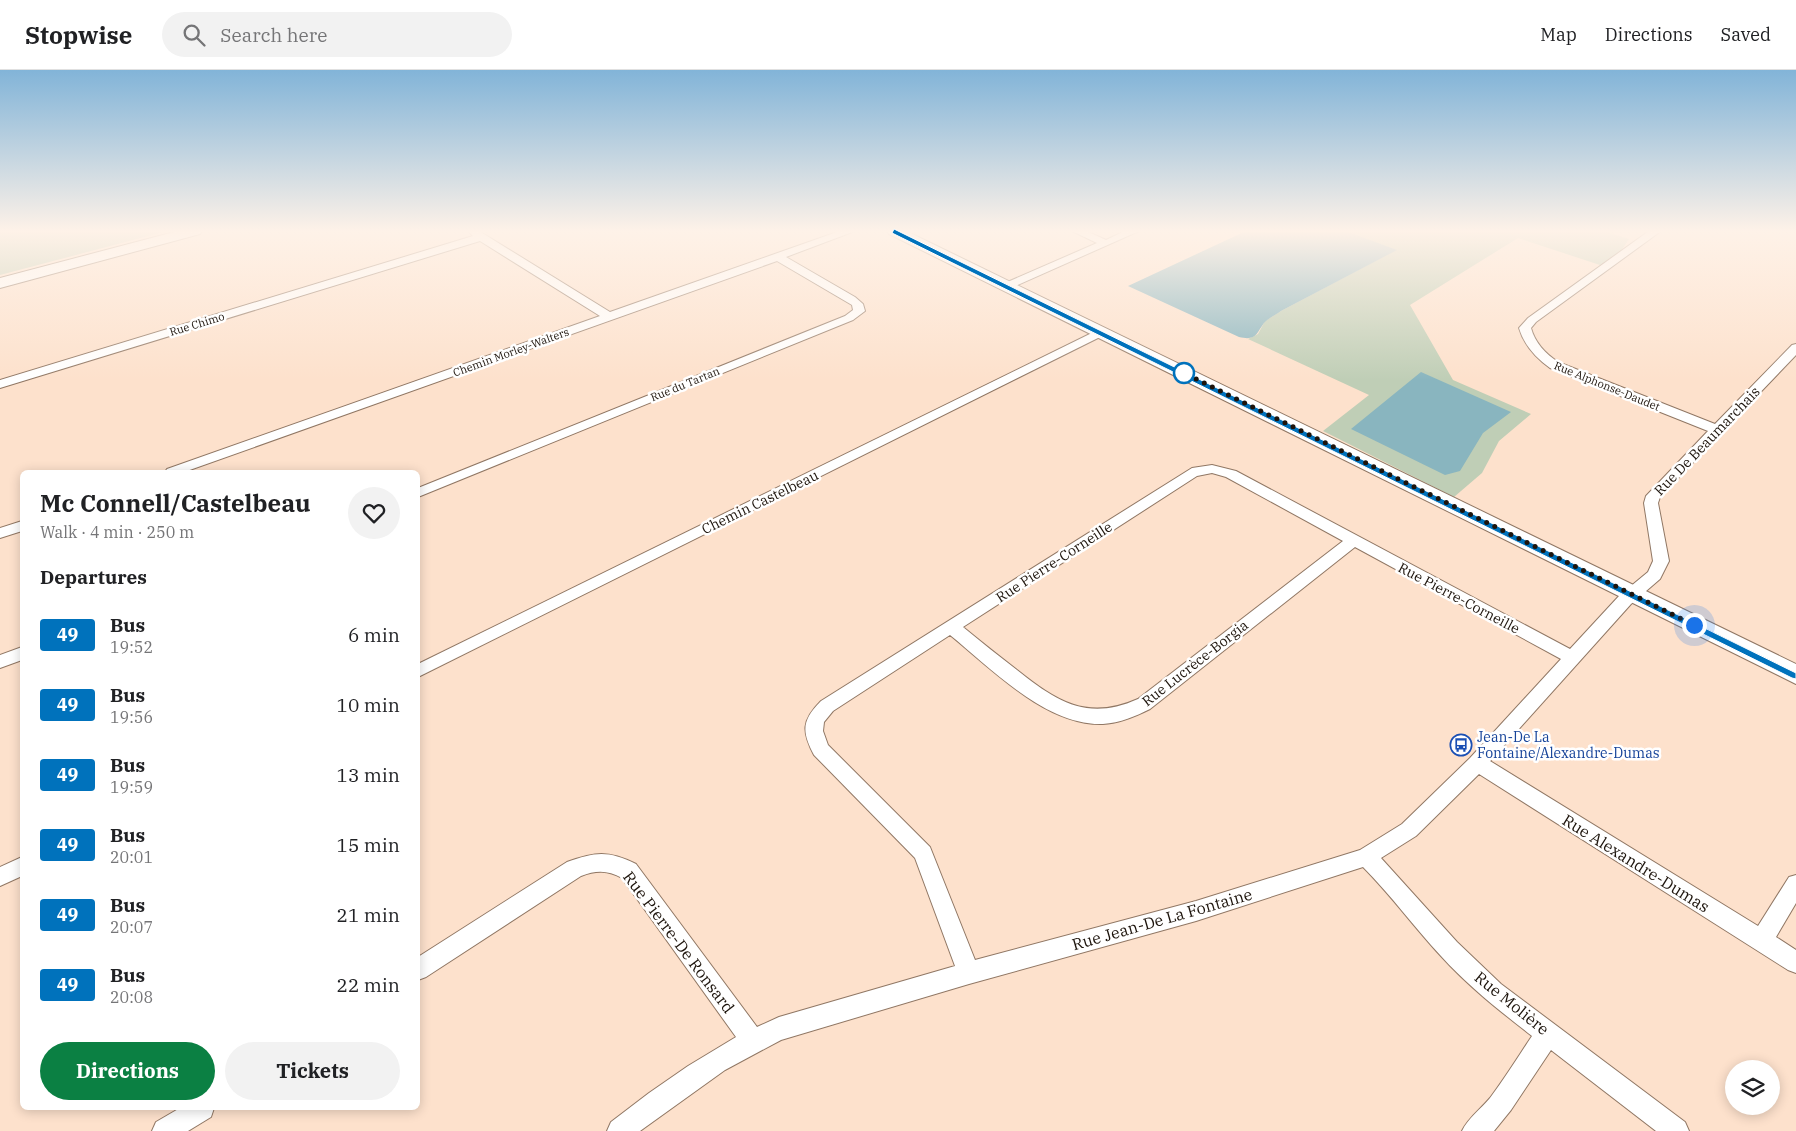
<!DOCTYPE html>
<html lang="en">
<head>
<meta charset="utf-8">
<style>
	:root { --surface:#fff; --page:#f2f2f2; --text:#202124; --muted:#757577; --line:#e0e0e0; --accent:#0b8043 }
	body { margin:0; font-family:"IBM Plex Serif",serif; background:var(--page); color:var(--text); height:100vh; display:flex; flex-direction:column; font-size:19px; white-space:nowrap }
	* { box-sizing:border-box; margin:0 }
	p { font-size:16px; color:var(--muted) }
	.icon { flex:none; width:28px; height:28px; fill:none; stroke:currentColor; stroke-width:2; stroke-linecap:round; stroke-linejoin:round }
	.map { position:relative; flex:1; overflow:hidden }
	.details { position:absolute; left:20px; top:400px; width:400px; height:640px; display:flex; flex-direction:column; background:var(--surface); border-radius:8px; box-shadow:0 2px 12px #0003 }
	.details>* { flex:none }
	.badge { padding:0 10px; border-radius:4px; font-size:18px; line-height:32px }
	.tools { position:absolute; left:1725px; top:990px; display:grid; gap:10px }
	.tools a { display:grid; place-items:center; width:55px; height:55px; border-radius:50%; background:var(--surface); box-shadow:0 2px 12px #0003; font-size:25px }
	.you { position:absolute; width:25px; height:25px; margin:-12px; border:4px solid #fff; border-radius:50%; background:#1a73e8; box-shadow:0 0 0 8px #1a73e833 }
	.map>.badge { position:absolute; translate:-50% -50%; box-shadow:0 0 0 2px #fff }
	h2 { padding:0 20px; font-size:19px; line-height:45px }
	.round { display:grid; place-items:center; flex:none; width:52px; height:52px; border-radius:26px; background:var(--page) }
	.headline { display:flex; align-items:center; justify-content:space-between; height:85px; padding:0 20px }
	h1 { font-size:24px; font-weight:700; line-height:38px }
	.cta { display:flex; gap:10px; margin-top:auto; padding:10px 20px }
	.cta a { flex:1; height:58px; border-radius:30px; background:var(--accent); color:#fff; font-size:20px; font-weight:700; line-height:58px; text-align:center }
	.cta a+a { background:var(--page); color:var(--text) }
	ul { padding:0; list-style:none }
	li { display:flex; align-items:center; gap:15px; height:70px; padding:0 20px }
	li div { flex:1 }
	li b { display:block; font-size:19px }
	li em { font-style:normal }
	li .badge { min-width:55px; font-weight:700; text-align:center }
	header { display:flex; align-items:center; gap:30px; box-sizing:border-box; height:70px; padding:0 25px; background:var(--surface); border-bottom:1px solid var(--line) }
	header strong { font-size:24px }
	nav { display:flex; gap:28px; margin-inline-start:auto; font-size:18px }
	.search { width:350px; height:45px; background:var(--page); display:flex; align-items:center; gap:12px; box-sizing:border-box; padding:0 18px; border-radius:28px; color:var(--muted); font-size:19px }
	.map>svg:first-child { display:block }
	.green { fill:#bfceb6 }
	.water { fill:#89b5bf }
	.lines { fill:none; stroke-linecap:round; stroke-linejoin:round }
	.street-casing { stroke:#907764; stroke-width:2 }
	.secondary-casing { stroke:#907764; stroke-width:2 }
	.street { fill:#fff; fill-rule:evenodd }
	.secondary { fill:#fff; fill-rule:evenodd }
	.line { fill:#0072bc; stroke:#fff }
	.walk { stroke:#1d140c; stroke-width:5; stroke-dasharray:0 9 }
	.stop-dot { fill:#fff; stroke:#0072bc; stroke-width:2.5 }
	.labels { text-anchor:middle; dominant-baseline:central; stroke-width:5; stroke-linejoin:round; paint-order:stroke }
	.far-street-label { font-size:11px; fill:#1d140c; stroke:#fff }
	.street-label { font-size:14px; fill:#1d140c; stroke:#fff }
	.transit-label { font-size:14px; fill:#164399; stroke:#fff; text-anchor:start }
	.near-street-label { font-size:16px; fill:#1d140c; stroke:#fff }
</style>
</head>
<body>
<header>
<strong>Stopwise</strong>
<div class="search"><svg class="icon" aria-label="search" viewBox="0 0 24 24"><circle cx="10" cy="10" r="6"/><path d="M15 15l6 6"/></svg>Search here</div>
<nav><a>Map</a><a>Directions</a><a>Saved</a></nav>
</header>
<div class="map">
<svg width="1796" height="1061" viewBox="0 0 1796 1061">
	<rect width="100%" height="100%" fill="#fde1cc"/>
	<!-- green -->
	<g class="green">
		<polygon points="0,161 167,161 0,205"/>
		<polygon points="1346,161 1604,161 1629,169 1615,190 1606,197 1518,168 1410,235 1453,310 1531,344 1499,371 1482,403 1454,427 1323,361 1369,325 1248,269 1258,264 1265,251 1281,241 1396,180"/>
	</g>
	<!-- water -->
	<g class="water">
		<path d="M1246 161H1346L1397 180 1281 241C1276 245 1268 248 1264 253 1256 264 1256 271 1239 267L1128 216Z"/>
		<polygon points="1421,302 1511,342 1483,363 1460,401 1445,405 1351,359"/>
	</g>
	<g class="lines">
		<!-- street casing -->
		<g class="street-casing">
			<g id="street">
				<polygon points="468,161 479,161 610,242 840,161 855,161 786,187 855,227 863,234 865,241 853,250 418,427 418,418 845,246 853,240 852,235 777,191 184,402 165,402 167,399 600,246 480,171 0,318 0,310 473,166"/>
				<polygon points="1072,161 1086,161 1106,170 1125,161 1139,161 1011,218 1003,218 1002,216 1003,214 1097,173"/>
				<path d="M1649 161H1661L1536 252 1531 258C1535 273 1546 284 1558 292L1715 354 1792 275 1796 274V285L1660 427 1658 433 1669 491 1660 509 1631 534 1490 691 1758 856 1789 807 1796 805V833L1776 867 1796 880V903L1788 900 1479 704 1416 766 1381 788 1457 872 1501 914 1685 1052 1689 1061H1656L1551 980 1511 1040 1494 1061H1462C1468 1048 1481 1039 1490 1028 1505 1008 1518 987 1532 966 1500 941 1468 916 1441 886 1414 857 1391 825 1363 797L1196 851 969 914 781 970 725 1000 640 1061H607L611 1052 649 1023 688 996 736 967 622 808C608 800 596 800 581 806L426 907 418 910V887L567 792C595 782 608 780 636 794L757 957 779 947 955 896 915 788 814 685C802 662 801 651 821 631L1192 398 1212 395 1236 401 1570 579 1619 526 1648 502 1653 491 1644 433 1646 426 1708 361 1550 298C1536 288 1524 275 1519 258L1528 248ZM1212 403 1226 407 1343 471 1138 629C1087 652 1056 631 1017 600 999 586 981 572 963 557L1197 406ZM1355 477 1561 589 1470 688 1402 754 1360 780 1196 831 975 890 930 777 828 675 823 661 824 652 833 641 950 565C992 599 1046 656 1103 654 1120 653 1136 646 1150 639Z"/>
				<polygon points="1102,258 1106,260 1108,262 1106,264 418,607 418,594"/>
				<polygon points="22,451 22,461 0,468 0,458"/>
				<polygon points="22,577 22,590 0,598 0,585"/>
				<polygon points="22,787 22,806 0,816 0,797"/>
				<polygon points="180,1038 214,1038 211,1047 188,1061 152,1061 156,1052"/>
			</g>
		</g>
		<!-- secondary casing -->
		<g class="secondary-casing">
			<g id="secondary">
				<polygon points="178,161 202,161 200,164 0,218 0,208"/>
				<polygon points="887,161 906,161 1796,594 1796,614 889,164"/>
			</g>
		</g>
		<!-- street -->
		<use href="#street" class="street"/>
		<!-- secondary -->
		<use href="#secondary" class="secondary"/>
	</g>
	<!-- sky -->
	<linearGradient id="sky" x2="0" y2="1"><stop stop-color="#82b4d8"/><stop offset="0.52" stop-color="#fef2e8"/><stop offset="1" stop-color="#fef2e8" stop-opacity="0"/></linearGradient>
	<rect width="1796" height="310" fill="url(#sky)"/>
	<!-- line -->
	<polygon class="line" points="894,159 1796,603 1796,609 1792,608 892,163"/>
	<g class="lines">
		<!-- walk -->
		<polyline class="walk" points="1184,303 1178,300 1694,555"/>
	</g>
	<!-- icons -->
	<defs>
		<g id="bus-ring" transform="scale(1.125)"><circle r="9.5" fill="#fff" stroke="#1a4fb4" stroke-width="1.5"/><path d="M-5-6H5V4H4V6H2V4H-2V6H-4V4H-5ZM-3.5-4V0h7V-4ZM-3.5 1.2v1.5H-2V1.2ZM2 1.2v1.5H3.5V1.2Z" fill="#1a4fb4"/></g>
	</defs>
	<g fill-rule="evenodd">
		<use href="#bus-ring" x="1461" y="675"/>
	</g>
	<!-- markers -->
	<circle class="stop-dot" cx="1184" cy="303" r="10"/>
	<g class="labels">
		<!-- far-street labels -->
		<g class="far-street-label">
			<text transform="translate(197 254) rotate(-17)">Rue Chimo</text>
			<text transform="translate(511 282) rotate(-20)">Chemin Morley-Walters</text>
			<text transform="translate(685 314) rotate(-22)">Rue du Tartan</text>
			<text transform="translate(1607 316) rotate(22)">Rue Alphonse-Daudet</text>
		</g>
		<!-- street labels -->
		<g class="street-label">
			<text transform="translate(1707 371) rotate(-46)">Rue De Beaumarchais</text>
			<text transform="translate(760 432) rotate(-26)">Chemin Castelbeau</text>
			<text transform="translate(1054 492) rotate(-33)">Rue Pierre-Corneille</text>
			<text transform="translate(1459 528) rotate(28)">Rue Pierre-Corneille</text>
			<text transform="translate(1195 593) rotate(-38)">Rue Lucrèce-Borgia</text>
		</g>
		<!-- transit labels -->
		<g class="transit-label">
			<text x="1477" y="667">Jean-De La<tspan x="1477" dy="16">Fontaine/Alexandre-Dumas</tspan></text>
		</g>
		<!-- near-street labels -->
		<g class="near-street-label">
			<text transform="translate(1636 793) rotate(32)">Rue Alexandre-Dumas</text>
			<text transform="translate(1162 849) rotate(-16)">Rue Jean-De La Fontaine</text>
			<text transform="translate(679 872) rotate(53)">Rue Pierre-De Ronsard</text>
			<text transform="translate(1512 933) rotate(39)">Rue Molière</text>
		</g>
	</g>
</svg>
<div class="tools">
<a><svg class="icon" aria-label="layers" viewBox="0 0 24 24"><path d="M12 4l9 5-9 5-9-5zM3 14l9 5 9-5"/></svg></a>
</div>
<div class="you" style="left:1694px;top:555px"></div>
<section class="details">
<div class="headline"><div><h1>Mc Connell/Castelbeau</h1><p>Walk · 4 min · 250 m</p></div><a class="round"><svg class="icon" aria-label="heart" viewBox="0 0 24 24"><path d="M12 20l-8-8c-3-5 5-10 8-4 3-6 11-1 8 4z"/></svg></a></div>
<h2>Departures</h2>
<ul>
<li><span class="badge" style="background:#0072bc;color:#fff">49</span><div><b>Bus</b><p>19:52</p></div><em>6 min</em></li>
<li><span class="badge" style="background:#0072bc;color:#fff">49</span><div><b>Bus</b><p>19:56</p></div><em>10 min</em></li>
<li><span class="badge" style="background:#0072bc;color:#fff">49</span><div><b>Bus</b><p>19:59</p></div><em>13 min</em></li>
<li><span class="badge" style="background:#0072bc;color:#fff">49</span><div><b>Bus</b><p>20:01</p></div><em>15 min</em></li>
<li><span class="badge" style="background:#0072bc;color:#fff">49</span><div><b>Bus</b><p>20:07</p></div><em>21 min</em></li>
<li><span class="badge" style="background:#0072bc;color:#fff">49</span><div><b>Bus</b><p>20:08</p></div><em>22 min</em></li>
</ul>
<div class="cta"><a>Directions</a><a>Tickets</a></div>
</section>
</div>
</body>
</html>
